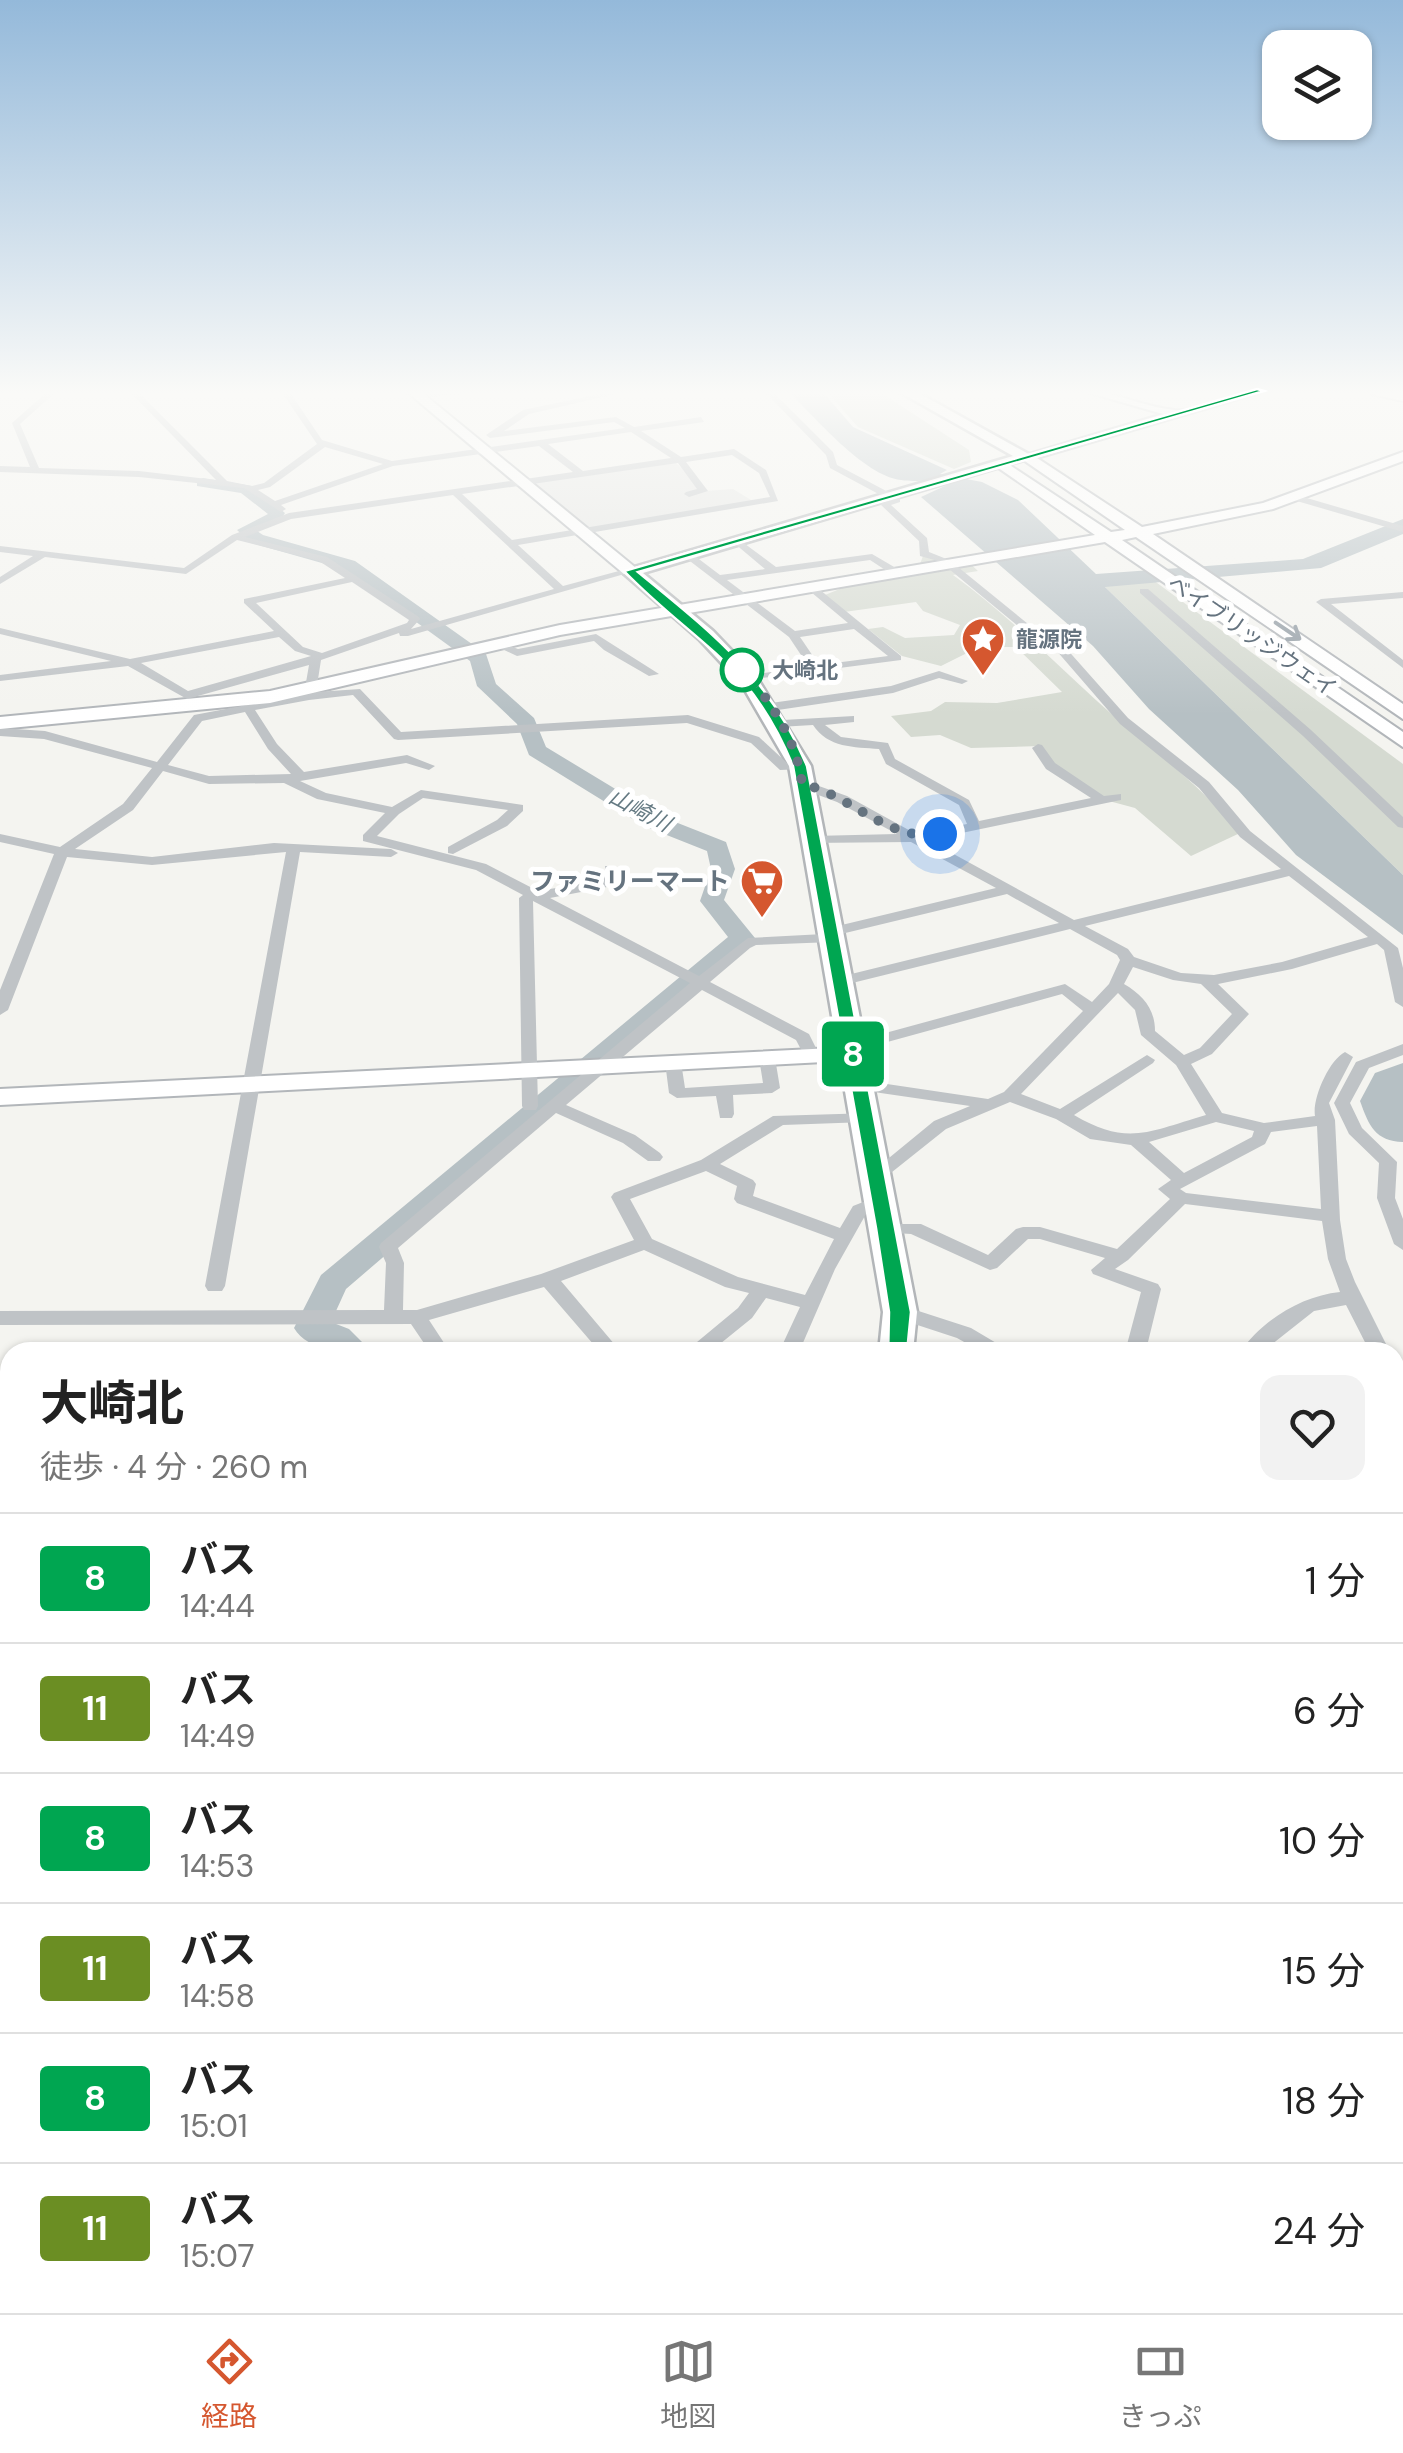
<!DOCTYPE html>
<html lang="ja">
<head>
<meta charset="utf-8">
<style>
	:root { --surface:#fff; --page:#f2f2f2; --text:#222; --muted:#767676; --line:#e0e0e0; --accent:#d5572f }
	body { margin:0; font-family:"DM Sans","Noto Sans JP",sans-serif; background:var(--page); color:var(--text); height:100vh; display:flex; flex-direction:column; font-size:38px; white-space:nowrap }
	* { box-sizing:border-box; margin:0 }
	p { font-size:32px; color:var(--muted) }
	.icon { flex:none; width:55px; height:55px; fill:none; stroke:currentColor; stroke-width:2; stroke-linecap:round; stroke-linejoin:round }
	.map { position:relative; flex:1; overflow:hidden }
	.side { position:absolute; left:0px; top:1342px; width:1405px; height:972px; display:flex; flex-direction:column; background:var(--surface); border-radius:30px 30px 0 0; box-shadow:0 2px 8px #0004 }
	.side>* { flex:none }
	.badge { padding:0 20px; border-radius:8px; font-size:35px; line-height:65px }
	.buttons { position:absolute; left:1262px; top:30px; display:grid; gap:20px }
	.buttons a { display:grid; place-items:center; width:110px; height:110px; border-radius:20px; background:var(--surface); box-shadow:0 2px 8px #0004; font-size:50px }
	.you { position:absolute; width:50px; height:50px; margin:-25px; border:8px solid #fff; border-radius:50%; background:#1a73e8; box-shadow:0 0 0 15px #1a73e833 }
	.map>.badge { position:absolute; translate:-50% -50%; box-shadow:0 0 0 5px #fff }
	.round { display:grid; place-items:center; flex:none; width:105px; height:105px; border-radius:20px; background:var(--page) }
	.headline { display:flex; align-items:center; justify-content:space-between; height:170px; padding:0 40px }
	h1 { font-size:48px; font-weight:700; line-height:75px }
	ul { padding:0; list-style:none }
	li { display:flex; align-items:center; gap:30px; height:130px; padding:0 40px; border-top:2px solid var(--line) }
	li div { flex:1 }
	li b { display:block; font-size:38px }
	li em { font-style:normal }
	li .badge { min-width:110px; font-weight:700; text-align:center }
	.dock { display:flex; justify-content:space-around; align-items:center; height:140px; border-top:2px solid var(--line); background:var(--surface); font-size:28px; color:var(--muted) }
	.dock a { display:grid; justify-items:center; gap:5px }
	.dock .on { color:var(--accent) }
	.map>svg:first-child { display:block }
	.built { fill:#e4e5e3 }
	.green { fill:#d5dad1 }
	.water { fill:#b6c0c4 }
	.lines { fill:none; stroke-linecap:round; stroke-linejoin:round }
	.river { fill:#b6c0c4; fill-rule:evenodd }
	.secondary-casing { stroke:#b2b6ba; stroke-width:4 }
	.primary-casing { stroke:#b3b6b9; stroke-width:5 }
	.street { fill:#bfc3c6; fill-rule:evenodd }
	.secondary { fill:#fff; fill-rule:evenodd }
	.primary { fill:#fff; fill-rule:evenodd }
	.oneway { stroke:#939da5 }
	.line { fill:#00a651; stroke:#fff; stroke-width:2.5 }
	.walk { stroke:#65737f; stroke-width:10; stroke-dasharray:0 18 }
	.stop-dot { fill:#fff; stroke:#00a651; stroke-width:5 }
	.labels { text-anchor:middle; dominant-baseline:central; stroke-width:10; stroke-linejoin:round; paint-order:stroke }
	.far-street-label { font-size:22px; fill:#65737f; stroke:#fff }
	.far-poi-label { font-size:22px; font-weight:bold; fill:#65737f; stroke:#fff; text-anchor:start }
	.far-stop-label { font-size:22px; font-weight:bold; fill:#65737f; stroke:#fff; text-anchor:start }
	.far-water-label { font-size:22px; font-style:italic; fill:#657a83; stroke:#fff }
	.poi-label { font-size:25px; font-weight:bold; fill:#65737f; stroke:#fff; text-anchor:end }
</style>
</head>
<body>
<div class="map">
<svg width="1403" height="2313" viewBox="0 0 1403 2313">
	<rect width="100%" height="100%" fill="#f4f4f0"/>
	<!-- built -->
	<polygon class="built" points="676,463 706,491 733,489 756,503 588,528 532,483"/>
	<!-- green -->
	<g class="green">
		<polygon points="826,391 878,391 969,450 971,462 954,469 858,427"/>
		<path d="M923 556 938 560 962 556 978 571 953 575C1014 619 1065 674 1122 723 1167 761 1201 787 1240 833L1191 856 1135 808 1109 801 1055 767 1040 746 971 748 940 735 911 737 891 716 931 711 945 702 997 703 1062 692 1016 647H979L941 666 902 656 868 629 883 627 905 638 954 635 960 625 923 611 916 602 844 612 825 595 847 586 927 571 920 564Z"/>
		<polygon points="1149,577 1403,764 1403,875 1104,586"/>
	</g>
	<!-- water -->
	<g class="water">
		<path d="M788 391H822L853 427 947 470 940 474 982 482 1018 500 1096 574 1303 559 1403 519V534L1321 568 1105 587 1403 875V935L1296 855 1238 790 1149 709 1093 646 921 497 949 484C928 477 921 483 901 480 864 476 814 416 788 391Z"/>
		<path d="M1403 1063V1142C1375 1141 1369 1126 1360 1101L1375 1073Z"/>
		<polygon points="0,1670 10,1672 10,2095 0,2093"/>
		<polygon points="1403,2190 1403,2313 116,2313 117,2305 1395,2305 1395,2192"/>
	</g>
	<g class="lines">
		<!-- river -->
		<path class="river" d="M203 478 252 486 285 513 280 521 257 531 263 535 355 561 486 654 496 684 534 718 546 747 660 816 726 842 735 869 724 900 755 938 346 1289 331 1322 349 1329 372 1352C347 1352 308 1352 294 1328L321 1275 728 937 700 901 711 869 707 851 644 826 529 755 517 724 477 686 470 661 343 569 251 543 237 530 268 514 241 493 197 486V480Z"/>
		<!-- secondary casing -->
		<g class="secondary-casing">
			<g id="secondary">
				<polygon points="406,391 420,391 636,568 636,574 624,574"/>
				<path d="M1083 391C1115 391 1143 407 1175 410 1204 412 1236 391 1266 391L1037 458 1142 527 1263 503 1403 452V461L1273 509 1153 534 1403 704V719L1136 537 1122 540 1403 732V747L1105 542 560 635 270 703 0 729V717L270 691 560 625 1095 535 997 467 1002 460 1111 532 1125 530 1019 457 1163 414Z"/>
				<polygon points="1370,391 1403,393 1403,401 1372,394"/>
				<polygon points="853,1047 862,1050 866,1055 862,1060 0,1105 0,1089"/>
			</g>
		</g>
		<!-- primary casing -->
		<g class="primary-casing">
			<g id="primary">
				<polygon points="898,391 915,391 1034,457 643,573 713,631 756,676 811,766 917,1312 913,1352 879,1352 883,1312 789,766 742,685 699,639 621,571 1013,456"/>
				<polygon points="10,2220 10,2279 0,2283 0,2225"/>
			</g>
		</g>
		<!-- street -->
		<g class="street">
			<path d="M48 391H57L20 424 39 468 139 471 216 480 129 391H137L227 481 252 486 264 483 317 444 281 391H289L322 440 392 461 625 428 614 422 490 438 486 435 523 410 614 391H629L529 414 504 431 616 417 634 427 701 417 704 422 641 431 681 457 734 449 766 470 778 501 518 545 563 586 630 568 635 571 408 636H400L399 633 321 660 316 692 360 689 401 732 688 715 759 737 787 763H804V769L780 770 751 743 687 723 398 740 394 739 353 695 309 700 255 710 277 744 304 772 407 755 435 766 429 770 406 763 300 781 326 793 392 807 421 790 523 805V811L507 826 453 854 448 853V847L497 820 508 810 423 798 399 814 377 836 486 864 538 891 598 881 606 875 605 866H615L620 876 607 887 550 898 699 976 748 938 824 934 825 929 996 888 911 842 808 843V837L813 836 897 834 837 802 797 787 796 784 802 780 847 796 916 834 967 824 959 805 886 764 879 749C854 747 828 748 813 725L779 727V721L783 720 854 716V722L825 725 841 737 888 743 895 759 969 800 979 821 1091 798 1046 769 1032 748 1038 744 1042 745 1055 763 1104 796 1121 794V800L1116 801 928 840 1074 920 1281 869 1240 837 1199 788 1120 724 1049 642 1030 636 949 569 958 567 1038 632 1057 638 1128 718 1209 782 1250 831 1398 948 1403 968V1007L1395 1002 1384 950 1377 944 1292 969 1218 984 1249 1014 1212 1054 1191 1064 1222 1113 1264 1123 1315 1116C1312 1099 1329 1060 1345 1052L1353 1057 1329 1103 1335 1120 1340 1220 1346 1259 1355 1282 1390 1352H1370L1346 1305 1314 1311 1262 1352H1240C1263 1320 1301 1296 1340 1292L1328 1259 1322 1221 1185 1204 1128 1260 1115 1269 1158 1284 1161 1289 1148 1342 1169 1347 1172 1352H1125L1141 1292 1093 1274 1091 1270 1105 1258 1040 1239H1028L997 1268 990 1270 911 1234 879 1232 877 1228 879 1224H921L988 1255 1016 1229 1023 1227H1040L1117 1249 1170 1199 1158 1189 1171 1180 1131 1145 1090 1139 1056 1119 1010 1102 946 1129 882 1180 876 1182 867 1176 934 1121 970 1106 860 1090 852 1085 854 1081 860 1080 988 1099 1004 1092 1083 1011 1062 994 851 1052 845 1050 843 1047 845 1044 1065 984 1092 1002 1109 984 1120 960 1117 955 1070 929 840 986 832 981 835 978 1059 923 1007 894 837 935 839 938 832 942 756 945 750 948 710 982 809 1034 820 1056 818 1059H806L796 1040 702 990 566 1105 635 1135 660 1153 663 1157 660 1161H648L623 1143 556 1113 398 1248 404 1263 403 1310H417L541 1274 634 1240 611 1197 614 1193 701 1160 773 1116 872 1113 875 1117 866 1122 783 1125 720 1164 753 1180 756 1184 753 1196 840 1228 853 1206 881 1195 890 1201 887 1205 866 1214 835 1269 799 1352H779L800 1307 766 1298 752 1318 710 1352H688L691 1347 738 1308 749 1293 725 1287 644 1250 561 1281 621 1352H600L544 1287 429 1320 450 1352H430L411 1324 0 1325V1311L384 1310 386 1263 379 1247 381 1243 690 983 533 901 538 1106 536 1110H524L522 1106 519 898 523 895 476 870 363 841V835L385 813 317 799 284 783 209 784 163 771 133 810 75 849 152 857 274 843 391 849 398 853 391 857 300 852 225 1286 222 1291H208L205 1286 286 852 152 865 67 857 8 1010 0 1015V990L54 854 0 842V834L60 847 123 804 152 768 44 739 0 736V728L45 731 157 762 194 715 304 694 309 665 187 699 128 666 0 681V675L111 661 0 634V628L130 659 274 631 244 603V599L345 578 319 561 237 540 186 574 45 557 0 584V577L33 556 0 552V546L184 568 232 535 289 513 573 472 539 446 393 466 281 505 286 509 281 512 244 488 139 477 0 472V466L30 467 12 423ZM631 432 671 458 583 471 548 444ZM325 447 383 464 275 501 258 490 270 487ZM732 455 759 473 770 497 512 540 462 494 678 463 697 489 686 492 684 494 689 497 708 491 686 462ZM453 495 554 589 411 629 420 619 419 617 327 557 245 537 291 519ZM352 582 409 620 407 623 322 653 303 647 256 603ZM279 637 295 651 311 656 188 691 141 663ZM245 712 268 749 291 774 209 776 168 765 202 721ZM1289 876 1368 937 1282 962 1214 975 1181 973 1134 957 1128 949 1085 926ZM1133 967 1173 980 1201 984 1232 1014 1200 1048 1184 1055 1155 1031C1155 1009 1143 995 1124 984ZM1118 993 1135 1010 1141 1035 1176 1065 1206 1115C1150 1131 1128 1147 1074 1115L1153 1063 1155 1060 1147 1055 1060 1109 1021 1094ZM1216 1122 1254 1131 1252 1137 1184 1173 1149 1142ZM1317 1126 1321 1209 1186 1193 1180 1189 1265 1144 1271 1132ZM706 1171 737 1186 734 1199 737 1203 834 1239 805 1295 738 1277 652 1239 630 1199Z"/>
			<polygon points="456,391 492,391 418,398 414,396"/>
			<polygon points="764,391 772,391 833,452 837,465 892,494 892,498 886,498 830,468 826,455"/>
			<polygon points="1293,494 1403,526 1403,532 1290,499 1288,497"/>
			<polygon points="897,497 900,498 900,502 891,505 927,538 929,552 949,560 949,564 920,556 919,541 880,504"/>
			<path d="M737 538 776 567 872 554 901 571V575H893L870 560 727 580 795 631 848 623 805 587 814 585 901 656V660L746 680V676L750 675 809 667 789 637 682 555 691 553 720 575 765 569 734 543V539ZM854 629 888 656 819 665 800 637Z"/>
			<polygon points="1140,589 1148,589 1311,730 1403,817 1403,828 1398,827 1303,736 1140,593"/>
			<polygon points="1403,592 1403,598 1331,604 1403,660 1403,668 1316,602 1321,599"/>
			<polygon points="596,634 659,674 649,676 604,650 594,641 517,656 491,644 497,641 518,649"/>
			<polygon points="939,671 968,681 962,684 939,678 893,693 771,711 765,707 771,703 891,686"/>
			<polygon points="1403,1044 1403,1055 1369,1068 1350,1103 1362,1128 1397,1162 1395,1198 1403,1219 1403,1250 1394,1244 1377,1198 1379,1163 1349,1134 1334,1103 1356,1062"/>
			<polygon points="767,1053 775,1058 780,1088 772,1093 733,1095 734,1114 732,1118 720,1118 716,1096 677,1098 669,1093 665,1062 667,1059 679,1059 681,1062 685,1088 763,1083 759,1058"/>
			<polygon points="900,1305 971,1328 1003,1347 1006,1352 982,1352 957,1338 893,1317 890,1312 893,1307"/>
			<polygon points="1395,1388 1403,1391 1403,1478 1395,1481"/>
			<polygon points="0,1627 10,1628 10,1648 0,1647"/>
			<polygon points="1403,2042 1403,2075 1395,2078 1395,2045"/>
		</g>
		<!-- secondary -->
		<use href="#secondary" class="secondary"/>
		<!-- primary -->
		<use href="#primary" class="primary"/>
	</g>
	<!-- one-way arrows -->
	<defs><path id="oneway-shaft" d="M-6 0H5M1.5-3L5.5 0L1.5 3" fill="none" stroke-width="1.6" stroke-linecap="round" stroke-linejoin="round" transform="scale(2.5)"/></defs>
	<use class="oneway" href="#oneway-shaft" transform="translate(1288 631) rotate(34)"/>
	<!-- sky -->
	<linearGradient id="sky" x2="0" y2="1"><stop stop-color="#94b9da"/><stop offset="0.55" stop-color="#fafaf8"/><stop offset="1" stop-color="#fafaf8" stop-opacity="0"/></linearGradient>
	<rect width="1403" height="715" fill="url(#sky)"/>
	<!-- line -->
	<path class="line" d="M1257 389 1264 391 638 572C711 632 770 677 807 766L911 1312 907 1352 904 1358H888L889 1312 876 1228 793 766C750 661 696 645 624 571Z"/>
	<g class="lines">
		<!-- walk -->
		<path class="walk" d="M742 670C772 701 797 742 802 784 852 795 889 843 940 834"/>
	</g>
	<!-- icons -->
	<defs>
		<g id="sight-pin" transform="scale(2.25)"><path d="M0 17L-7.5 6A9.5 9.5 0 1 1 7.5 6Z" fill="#d5572f" stroke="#fff"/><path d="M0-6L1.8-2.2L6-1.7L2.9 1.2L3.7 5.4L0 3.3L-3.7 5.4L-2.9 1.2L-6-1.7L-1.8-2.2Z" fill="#fff"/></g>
		<g id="supermarket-pin" transform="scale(2.25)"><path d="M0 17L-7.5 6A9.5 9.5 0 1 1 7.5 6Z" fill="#d5572f" stroke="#fff"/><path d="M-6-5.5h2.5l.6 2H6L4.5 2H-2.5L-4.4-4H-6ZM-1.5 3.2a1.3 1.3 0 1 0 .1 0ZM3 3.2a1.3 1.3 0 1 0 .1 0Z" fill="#fff"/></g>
	</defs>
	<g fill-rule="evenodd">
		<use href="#sight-pin" x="983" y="639"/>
		<use href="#supermarket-pin" x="762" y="881"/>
	</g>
	<!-- markers -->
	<circle class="stop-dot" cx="742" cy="670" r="20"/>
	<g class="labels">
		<!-- far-street labels -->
		<g class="far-street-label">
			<text transform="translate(1252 636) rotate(34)">ベイブリッジウェイ</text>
		</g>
		<!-- far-poi labels -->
		<g class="far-poi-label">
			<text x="1016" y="639">龍源院</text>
		</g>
		<!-- far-stop labels -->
		<g class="far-stop-label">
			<text x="772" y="670">大崎北</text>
		</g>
		<!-- far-water labels -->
		<g class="far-water-label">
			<text transform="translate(640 810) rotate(28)">山崎川</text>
		</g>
		<!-- poi labels -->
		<g class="poi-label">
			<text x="730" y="881">ファミリーマート</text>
		</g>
	</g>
</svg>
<div class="buttons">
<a><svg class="icon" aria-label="layers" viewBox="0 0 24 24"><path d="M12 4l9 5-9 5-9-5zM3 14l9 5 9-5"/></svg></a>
</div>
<div class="you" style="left:940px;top:834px"></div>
<b class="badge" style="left:853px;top:1054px;background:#00a651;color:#fff">8</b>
<section class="side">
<div class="headline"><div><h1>大崎北</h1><p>徒歩 · 4 分 · 260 m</p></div><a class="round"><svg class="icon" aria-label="heart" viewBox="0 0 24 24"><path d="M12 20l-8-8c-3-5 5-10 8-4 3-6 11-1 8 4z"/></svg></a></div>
<ul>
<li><span class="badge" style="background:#00a651;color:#fff">8</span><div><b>バス</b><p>14:44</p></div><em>1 分</em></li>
<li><span class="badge" style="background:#6b8e23;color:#fff">11</span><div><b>バス</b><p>14:49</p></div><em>6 分</em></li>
<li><span class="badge" style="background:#00a651;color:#fff">8</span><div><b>バス</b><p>14:53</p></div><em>10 分</em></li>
<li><span class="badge" style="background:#6b8e23;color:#fff">11</span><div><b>バス</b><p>14:58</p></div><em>15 分</em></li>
<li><span class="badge" style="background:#00a651;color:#fff">8</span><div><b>バス</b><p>15:01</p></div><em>18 分</em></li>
<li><span class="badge" style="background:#6b8e23;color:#fff">11</span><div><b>バス</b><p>15:07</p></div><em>24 分</em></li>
</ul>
</section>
</div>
<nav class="dock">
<a class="on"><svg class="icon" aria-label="directions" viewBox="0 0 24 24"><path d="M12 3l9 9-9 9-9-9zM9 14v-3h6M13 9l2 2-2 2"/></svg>経路</a>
<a><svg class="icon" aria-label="map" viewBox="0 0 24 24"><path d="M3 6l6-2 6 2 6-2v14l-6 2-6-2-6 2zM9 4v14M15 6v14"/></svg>地図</a>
<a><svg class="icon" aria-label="tickets" viewBox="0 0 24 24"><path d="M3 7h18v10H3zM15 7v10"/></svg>きっぷ</a>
</nav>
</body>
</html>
